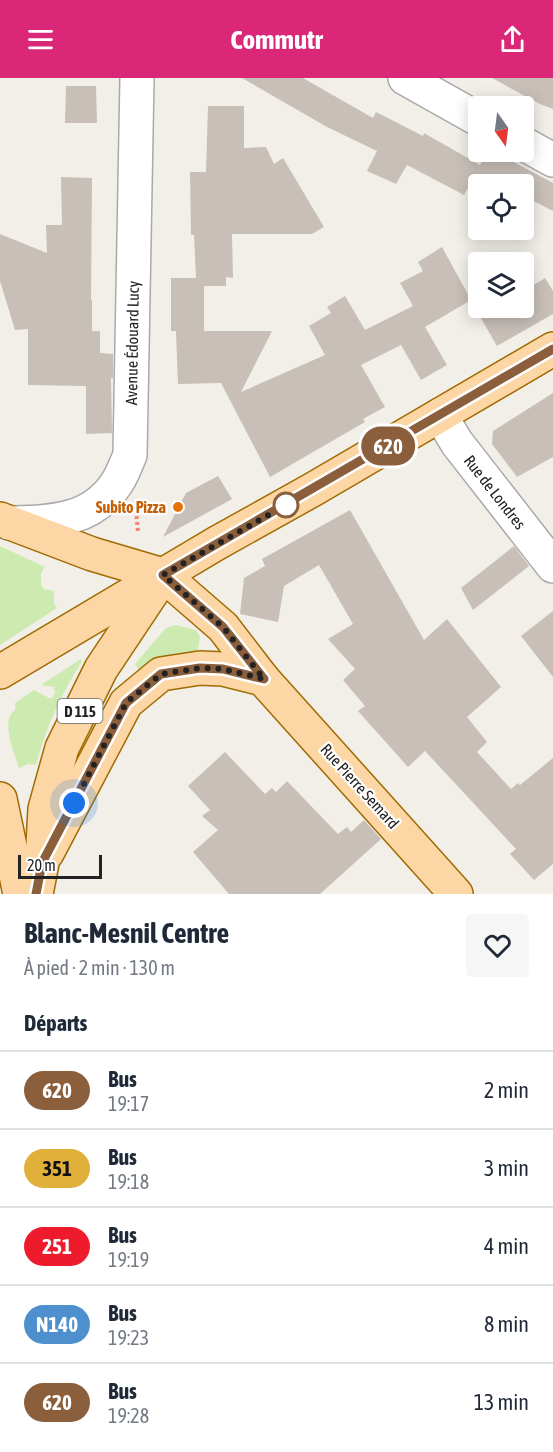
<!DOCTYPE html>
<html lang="fr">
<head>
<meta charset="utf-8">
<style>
	:root { --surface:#fff; --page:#f6f6f7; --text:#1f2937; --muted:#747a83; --line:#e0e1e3; --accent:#db2777 }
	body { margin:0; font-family:"Asap Condensed",sans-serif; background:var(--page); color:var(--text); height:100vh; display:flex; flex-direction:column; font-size:22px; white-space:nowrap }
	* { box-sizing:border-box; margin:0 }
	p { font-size:20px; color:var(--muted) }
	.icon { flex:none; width:33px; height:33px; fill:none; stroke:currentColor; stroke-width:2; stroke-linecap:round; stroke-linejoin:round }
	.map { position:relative; height:816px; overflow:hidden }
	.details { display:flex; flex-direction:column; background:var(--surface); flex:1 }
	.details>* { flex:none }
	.badge { padding:0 12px; border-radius:20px; font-size:21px; line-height:39px }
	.needle { width:39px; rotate:166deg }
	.fabs { position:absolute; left:468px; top:18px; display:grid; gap:12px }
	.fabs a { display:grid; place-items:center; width:66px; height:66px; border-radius:6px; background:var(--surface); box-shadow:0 3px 15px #0003; font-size:30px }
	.scale { position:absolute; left:18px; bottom:15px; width:84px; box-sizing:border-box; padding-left:6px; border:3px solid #222; border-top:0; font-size:16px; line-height:21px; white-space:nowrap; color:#222; -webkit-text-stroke:4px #fff; paint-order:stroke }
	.you { position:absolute; width:30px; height:30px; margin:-15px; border:4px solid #fff; border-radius:50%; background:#1a73e8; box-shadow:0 0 0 9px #1a73e833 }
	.map>.badge { position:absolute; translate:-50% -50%; box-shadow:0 0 0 3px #fff }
	h2 { padding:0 24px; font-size:22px; line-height:54px }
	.round { display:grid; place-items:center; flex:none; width:63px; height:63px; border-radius:6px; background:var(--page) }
	.summary { display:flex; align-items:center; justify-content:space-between; height:102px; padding:0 24px }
	h1 { font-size:28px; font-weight:700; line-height:45px }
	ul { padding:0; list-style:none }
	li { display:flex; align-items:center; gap:18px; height:78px; padding:0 24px; border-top:2px solid var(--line) }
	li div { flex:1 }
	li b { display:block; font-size:22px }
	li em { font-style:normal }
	li .badge { min-width:66px; font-weight:700; text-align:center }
	header { display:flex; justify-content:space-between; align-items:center; height:78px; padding:0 24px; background:var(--accent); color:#fff; font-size:27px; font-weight:700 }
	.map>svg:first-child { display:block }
	.grass { fill:#cdebb0 }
	.building { fill:#c7bfb8 }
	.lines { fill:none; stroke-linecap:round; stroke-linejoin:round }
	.minor-casing { stroke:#a9a9a9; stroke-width:36 }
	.major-casing { stroke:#a06b00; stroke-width:36 }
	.path { stroke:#fa8072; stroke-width:4; stroke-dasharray:3 3; stroke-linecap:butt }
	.minor { stroke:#fff; stroke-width:33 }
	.major { stroke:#fcd6a4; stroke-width:33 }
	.line-casing { stroke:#fff; stroke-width:14 }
	.line { stroke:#8b5e3c; stroke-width:9 }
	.walk { stroke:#222; stroke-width:6; stroke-dasharray:0 10.8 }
	.stop-dot { fill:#fff; stroke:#8b5e3c; stroke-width:3 }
	.food-dot { fill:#e8710a; stroke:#fff; stroke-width:2 }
	.labels { text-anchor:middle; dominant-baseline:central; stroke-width:4.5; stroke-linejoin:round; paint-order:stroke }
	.shield { fill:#fff; stroke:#646464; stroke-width:1.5 }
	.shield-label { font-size:15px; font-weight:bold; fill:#222 }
	.street-label { font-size:16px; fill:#222; stroke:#fff }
	.food-label { font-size:16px; font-weight:bold; fill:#c56008; stroke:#fff; text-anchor:end }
</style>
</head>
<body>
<header><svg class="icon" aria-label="menu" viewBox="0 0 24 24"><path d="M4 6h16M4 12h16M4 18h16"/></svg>Commutr<svg class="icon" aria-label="share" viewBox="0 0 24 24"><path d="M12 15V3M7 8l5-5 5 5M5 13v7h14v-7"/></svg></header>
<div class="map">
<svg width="553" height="816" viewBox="0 0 553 816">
	<rect width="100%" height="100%" fill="#f2efe9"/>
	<!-- grass -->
	<g class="grass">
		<polygon points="0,468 45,489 41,495 41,507 44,511 54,513 54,526 57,530 0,567"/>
		<polygon points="176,547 196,552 200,559 198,571 190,579 141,595 135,586 166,550"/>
		<path d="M81 581V585C61 616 46 650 36 687L28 686 19 690C14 674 0 642 15 632V625L34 612 49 620H52L55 615 54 609 41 607Z"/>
	</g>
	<!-- building -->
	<g class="building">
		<polygon points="242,0 303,0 373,40 376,34 423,58 424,55 480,87 487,74 495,74 553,105 553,133 524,118 524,106 470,106 464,117 407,87 396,106 367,93 377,73 327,49"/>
		<polygon points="492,0 553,0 553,31 540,26"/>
		<polygon points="66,8 96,8 97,45 65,45"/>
		<polygon points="208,28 244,28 244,70 266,69 274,86 283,80 324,149 312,156 232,156 233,200 226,199 226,208 204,208 204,253 272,253 241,314 325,277 309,248 331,235 327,229 345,218 365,252 413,228 400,205 423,193 418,184 442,169 471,222 425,249 447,287 421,302 401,267 361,287 385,329 363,341 365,344 270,399 221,305 178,306 176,253 171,253 171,200 196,200 194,157 191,157 190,94 206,94"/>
		<polygon points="61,99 92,100 91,222 92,222 92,253 100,253 100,275 113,276 113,300 111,300 112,355 86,356 86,308 28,307 28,251 15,252 0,203 0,156 47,175 46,147 62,147"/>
		<polygon points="545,200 553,213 553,236 497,268 475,230 524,230 524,213"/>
		<polygon points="553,315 553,379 517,399 492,366 493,353"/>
		<polygon points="218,398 232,421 163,459 186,415"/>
		<polygon points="350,432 424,562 447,541 501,609 467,639 487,664 477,674 511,711 518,705 520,707 553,680 553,786 534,802 510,776 516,771 425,673 408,689 358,633 365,628 343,602 355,591 328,561 353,546 319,487 284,508 278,544 240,536 244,500 265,488 262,481"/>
		<polygon points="514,468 529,488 473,532 461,510"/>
		<polygon points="553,533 553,599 521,558"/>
		<polygon points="225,674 265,716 272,710 276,714 287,703 338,756 347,749 351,754 364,742 381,761 320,816 229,816 193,774 218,752 202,738 210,732 188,708"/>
	</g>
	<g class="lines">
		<!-- minor casing -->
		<g class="minor-casing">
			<g id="minor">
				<polyline points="405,0 478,41"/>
				<polyline points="524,66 553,82"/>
				<polyline points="440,337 457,365 553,488"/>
				<path d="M9 445C51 444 93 444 118 403 123 395 126 386 130 377L137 0"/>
			</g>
		</g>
		<!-- major casing -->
		<g class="major-casing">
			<g id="major">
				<polyline points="0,441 92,476 163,497 223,549 263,601 456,816"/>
				<polyline points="0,594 217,465 312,412 553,271"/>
				<polyline points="0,721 20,816"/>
				<polyline points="47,775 126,625 161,596 200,590 223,591 263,601"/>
				<polyline points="36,816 42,785 45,731 62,670 101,591 159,504"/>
			</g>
		</g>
		<!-- path -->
		<polyline class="path" points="136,432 138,454"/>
		<!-- minor -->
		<use href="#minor" class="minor"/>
		<!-- major -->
		<use href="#major" class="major"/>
	</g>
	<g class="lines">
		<!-- line casing -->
		<g class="line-casing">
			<polyline id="line" points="36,816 42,785 126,625 161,596 200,590 223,591 264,601 223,549 163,497 553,271"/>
		</g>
		<!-- line -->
		<use href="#line" class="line"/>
		<!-- walk -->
		<polyline class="walk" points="74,725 126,625 161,596 200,590 223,591 264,601 223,549 163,497 293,423 286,427"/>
	</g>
	<!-- markers -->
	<circle class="stop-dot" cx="286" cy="427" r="12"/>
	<circle class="food-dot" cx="178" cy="429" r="6"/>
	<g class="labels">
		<!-- shield labels -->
		<rect class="shield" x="57.5" y="621" width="45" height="24" rx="4.5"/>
		<g class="shield-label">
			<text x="80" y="633">D 115</text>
		</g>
		<!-- street labels -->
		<g class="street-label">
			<text transform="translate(132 265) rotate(-89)">Avenue Édouard Lucy</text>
			<text transform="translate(495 414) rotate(52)">Rue de Londres</text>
			<text transform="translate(360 708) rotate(48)">Rue Pierre Semard</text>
		</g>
		<!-- food labels -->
		<g class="food-label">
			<text x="166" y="429">Subito Pizza</text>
		</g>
	</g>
</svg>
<div class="fabs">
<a><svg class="needle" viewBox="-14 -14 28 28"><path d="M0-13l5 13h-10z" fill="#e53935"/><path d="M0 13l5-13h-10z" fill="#747a83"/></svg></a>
<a><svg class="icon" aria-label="locate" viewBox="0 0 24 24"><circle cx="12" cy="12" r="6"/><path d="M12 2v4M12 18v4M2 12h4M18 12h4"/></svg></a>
<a><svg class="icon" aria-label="layers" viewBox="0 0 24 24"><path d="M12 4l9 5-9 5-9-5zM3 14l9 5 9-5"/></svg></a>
</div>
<div class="scale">20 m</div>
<div class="you" style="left:74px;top:725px"></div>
<b class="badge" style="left:388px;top:368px;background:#8b5e3c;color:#fff">620</b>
</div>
<section class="details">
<div class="summary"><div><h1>Blanc-Mesnil Centre</h1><p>À pied · 2 min · 130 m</p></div><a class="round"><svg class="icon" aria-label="heart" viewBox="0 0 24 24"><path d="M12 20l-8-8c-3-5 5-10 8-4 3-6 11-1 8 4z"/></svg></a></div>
<h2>Départs</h2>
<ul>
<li><span class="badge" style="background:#8b5e3c;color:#fff">620</span><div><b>Bus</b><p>19:17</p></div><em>2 min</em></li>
<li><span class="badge" style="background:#e0b03b;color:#111">351</span><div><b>Bus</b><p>19:18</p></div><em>3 min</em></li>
<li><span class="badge" style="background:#ed1b2c;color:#fff">251</span><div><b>Bus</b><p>19:19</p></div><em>4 min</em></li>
<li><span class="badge" style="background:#4d90cd;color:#fff">N140</span><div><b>Bus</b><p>19:23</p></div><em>8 min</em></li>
<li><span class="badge" style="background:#8b5e3c;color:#fff">620</span><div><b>Bus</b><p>19:28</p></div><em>13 min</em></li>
</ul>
</section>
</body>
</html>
